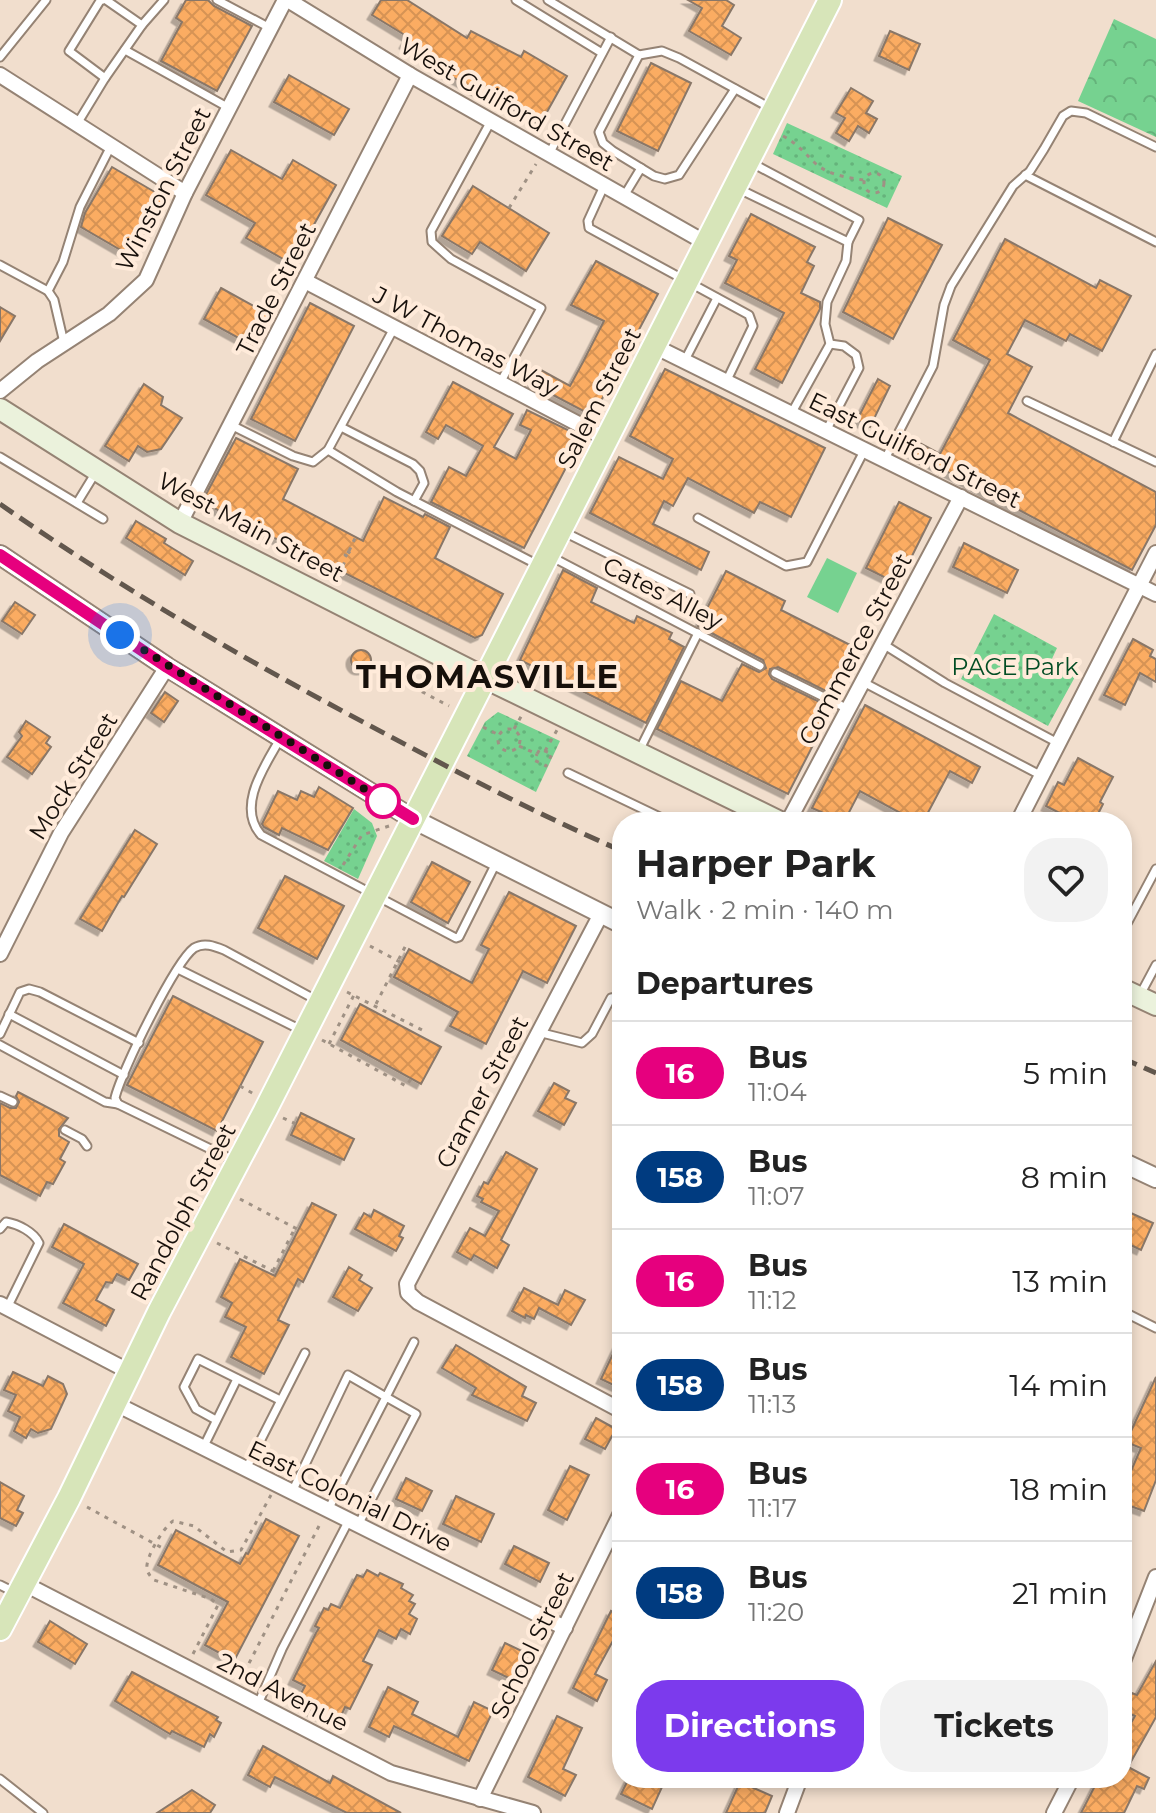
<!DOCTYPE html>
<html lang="en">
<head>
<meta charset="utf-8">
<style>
	:root { --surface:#fff; --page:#f2f2f2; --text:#222; --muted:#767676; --line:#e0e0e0; --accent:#7c3aed }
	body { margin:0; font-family:Montserrat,sans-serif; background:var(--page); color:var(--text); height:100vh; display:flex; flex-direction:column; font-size:30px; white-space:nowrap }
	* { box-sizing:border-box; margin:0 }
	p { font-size:26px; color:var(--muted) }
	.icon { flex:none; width:44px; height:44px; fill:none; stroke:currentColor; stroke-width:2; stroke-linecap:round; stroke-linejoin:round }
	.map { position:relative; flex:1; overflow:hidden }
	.sheet { position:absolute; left:612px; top:812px; width:520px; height:976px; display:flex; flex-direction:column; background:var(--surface); border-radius:32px; box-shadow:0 4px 12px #0003 }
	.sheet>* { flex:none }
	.badge { padding:0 16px; border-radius:26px; font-size:28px; line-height:52px }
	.you { position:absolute; width:40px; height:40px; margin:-20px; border:6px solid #fff; border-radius:50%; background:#1a73e8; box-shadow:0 0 0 12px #1a73e833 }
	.map>.badge { position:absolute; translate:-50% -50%; box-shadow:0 0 0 4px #fff }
	h2 { padding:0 24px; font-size:30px; line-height:72px }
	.round { display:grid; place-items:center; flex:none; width:84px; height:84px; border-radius:32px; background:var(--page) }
	.headline { display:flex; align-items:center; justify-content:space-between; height:136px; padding:0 24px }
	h1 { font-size:38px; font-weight:700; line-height:60px }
	.cta { display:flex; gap:16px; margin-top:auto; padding:16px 24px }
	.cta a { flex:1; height:92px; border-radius:32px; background:var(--accent); color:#fff; font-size:32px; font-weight:700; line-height:92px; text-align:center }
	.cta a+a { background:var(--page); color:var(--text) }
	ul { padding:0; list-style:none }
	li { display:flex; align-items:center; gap:24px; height:104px; padding:0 24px; border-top:2px solid var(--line) }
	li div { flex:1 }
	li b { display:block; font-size:30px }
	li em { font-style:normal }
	li .badge { min-width:88px; font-weight:700; text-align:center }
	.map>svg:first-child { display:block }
	.grass { fill:url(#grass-dots) }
	.forest { fill:url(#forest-crowns) }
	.garden { fill:#76d290 }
	.building { fill:url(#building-cross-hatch); stroke:#897768; stroke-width:2; filter:url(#shadow) }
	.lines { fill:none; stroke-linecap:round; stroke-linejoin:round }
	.service-casing { stroke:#958374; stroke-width:11 }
	.minor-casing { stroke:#958374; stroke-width:18 }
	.tertiary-casing { stroke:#958374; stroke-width:22 }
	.secondary-casing { stroke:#958374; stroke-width:24 }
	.primary-casing { stroke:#fff; stroke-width:26 }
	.path { stroke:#9f9184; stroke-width:3; stroke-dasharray:4 6; stroke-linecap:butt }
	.service { stroke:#fff; stroke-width:7 }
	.minor { stroke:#fff; stroke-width:14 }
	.tertiary { stroke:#fff; stroke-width:18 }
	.secondary { stroke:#ebf2dc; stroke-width:20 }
	.primary { stroke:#d7e5b9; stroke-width:22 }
	.rail { stroke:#62574d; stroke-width:5; stroke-dasharray:16 8; stroke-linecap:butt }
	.line-casing { stroke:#fff; stroke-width:18 }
	.line { stroke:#e6007e; stroke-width:12 }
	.walk { stroke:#17100b; stroke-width:8; stroke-dasharray:0 14.4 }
	.stop-dot { fill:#fff; stroke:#e6007e; stroke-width:4 }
	.labels { text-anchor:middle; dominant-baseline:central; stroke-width:8; stroke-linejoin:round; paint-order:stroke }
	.street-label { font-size:24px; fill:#17100b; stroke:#ffebda }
	.park-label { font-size:24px; fill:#034d24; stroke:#ffebda }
	.district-label { font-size:32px; font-weight:bold; letter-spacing:2px; fill:#17100b; stroke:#ffebda }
</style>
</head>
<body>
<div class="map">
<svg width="1156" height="1813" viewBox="0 0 1156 1813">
	<defs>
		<pattern id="grass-dots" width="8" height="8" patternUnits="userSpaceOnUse" patternTransform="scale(2)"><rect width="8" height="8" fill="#76d290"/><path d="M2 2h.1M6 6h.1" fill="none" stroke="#65b37b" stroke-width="1.8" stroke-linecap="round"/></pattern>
		<pattern id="forest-crowns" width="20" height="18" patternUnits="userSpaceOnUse" patternTransform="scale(2)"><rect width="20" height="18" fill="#76d290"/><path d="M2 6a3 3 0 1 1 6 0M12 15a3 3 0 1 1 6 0" fill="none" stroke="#65b37b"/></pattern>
		<pattern id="building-cross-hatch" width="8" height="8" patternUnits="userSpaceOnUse" patternTransform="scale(2)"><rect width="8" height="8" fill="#fbac62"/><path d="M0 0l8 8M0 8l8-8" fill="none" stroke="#d69354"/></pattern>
		<filter id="shadow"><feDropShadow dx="-4.5" dy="4.5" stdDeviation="0" flood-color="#0004"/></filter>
	</defs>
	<rect width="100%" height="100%" fill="#f1decd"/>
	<!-- grass -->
	<g class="grass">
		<polygon points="787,123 902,176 887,208 773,154"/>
		<polygon points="994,614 1057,648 1051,661 1076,675 1048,726 961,679"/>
		<polygon points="498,712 560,741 536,792 467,756 485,722"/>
		<polygon points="354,809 372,823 377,836 358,879 324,861"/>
	</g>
	<!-- forest -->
	<polygon class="forest" points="1114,19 1156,39 1156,137 1078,101"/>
	<!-- garden -->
	<polygon class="garden" points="827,558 857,573 838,613 807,597"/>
	<!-- building -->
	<g class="building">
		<polygon points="186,0 208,0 214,6 252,26 217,91 161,61 182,22 176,18"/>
		<polygon points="381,0 407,0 467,38 471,31 521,57 524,51 567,76 542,121 489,91 486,96 447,74 449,71 404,44 408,37 372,15"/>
		<polygon points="688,0 726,0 734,5 722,26 741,38 731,55 689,31 702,8"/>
		<polygon points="890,31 920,44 909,70 879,56"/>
		<polygon points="651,63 691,83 658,151 617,131"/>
		<polygon points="289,75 349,109 334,135 274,102"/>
		<polygon points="851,88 873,101 866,113 877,119 869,133 858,126 849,141 836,133 845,118 836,113"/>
		<polygon points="231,150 282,179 293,160 336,185 292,264 246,238 255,223 206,195"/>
		<polygon points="112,167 165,198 131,256 81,227 85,213"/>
		<polygon points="473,186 549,233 526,271 480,242 472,254 442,236"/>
		<polygon points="751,214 815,247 807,262 814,266 801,293 820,302 820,309 782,383 755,369 784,313 725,283 737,260 729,256"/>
		<polygon points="888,218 942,245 893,339 843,312"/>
		<polygon points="1005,239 1096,288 1100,280 1131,296 1102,351 1070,334 1066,341 1025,320 1007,354 1032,367 1008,413 1156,492 1156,525 1132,570 899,446 905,435 940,454 990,360 953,340"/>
		<polygon points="596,261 658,294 593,416 532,384 539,369 570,386 583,362 604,321 571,305"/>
		<polygon points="221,288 270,315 253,346 204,319"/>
		<polygon points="310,303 354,326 295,441 251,419"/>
		<polygon points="0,307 15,316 0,341"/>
		<polygon points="665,369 825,448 791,517 760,502 754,513 688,478 673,506 664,501 653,524 709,552 701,570 590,513 619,457 663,479 673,459 630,436"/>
		<polygon points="878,379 890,386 870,427 857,420"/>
		<polygon points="453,382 513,414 494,447 516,459 531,430 520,425 527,410 582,437 524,548 431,502 449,467 466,476 483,446 446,425 438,439 426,432"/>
		<polygon points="144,384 163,397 161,405 182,418 161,449 147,452 138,446 129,461 105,446"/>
		<polygon points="236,438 298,469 283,499 363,541 384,497 423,517 425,514 450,527 435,558 503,594 482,635 475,638 202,502"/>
		<polygon points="899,502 931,518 898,584 866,568"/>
		<polygon points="136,521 166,539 164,543 193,561 185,575 126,538"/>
		<polygon points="964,543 1018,570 1007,593 953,567"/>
		<polygon points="563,570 597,588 591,602 634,623 637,616 672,633 669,639 684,647 646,723 520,660"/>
		<polygon points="726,571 785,601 781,610 860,650 836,696 778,667 770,669 769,674 772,679 832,708 788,794 657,729 681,681 722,701 742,664 759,672 766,668 763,660 698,626"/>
		<polygon points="15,602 35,615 22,634 2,621"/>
		<polygon points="1133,639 1153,650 1150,656 1156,659 1156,682 1140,673 1125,705 1104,695"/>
		<circle cx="361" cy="660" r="10"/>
		<polygon points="165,692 178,701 164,722 151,713"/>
		<polygon points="865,705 980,767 972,783 950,771 923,822 917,822 860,791 844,822 812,808"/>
		<polygon points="26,721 50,737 46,743 51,747 32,774 7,757 22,736 19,732"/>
		<polygon points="1078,758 1113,777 1100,802 1103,804 1094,822 1077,822 1046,806 1058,782 1064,785"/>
		<polygon points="319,787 353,808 328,850 282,828 279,835 264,827 262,824 278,791 297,800 301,791 314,797"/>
		<polygon points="135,830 157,844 124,897 122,896 102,931 80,919"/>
		<polygon points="432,862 470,882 448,923 411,902"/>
		<polygon points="285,876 344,906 317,959 258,928"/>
		<polygon points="509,892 576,926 547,983 523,971 486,1044 450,1026 458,1012 394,977 409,949 472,983 489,949 481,945"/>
		<polygon points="173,996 263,1042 217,1131 127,1085"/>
		<polygon points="360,1004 441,1047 421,1084 341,1040"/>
		<polygon points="554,1083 569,1091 565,1098 576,1103 564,1125 538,1111"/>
		<polygon points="18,1092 68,1118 59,1129 59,1136 69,1142 60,1159 65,1162 53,1184 47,1182 40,1196 0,1175 0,1103 10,1108 16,1108 19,1102 16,1096"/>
		<polygon points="301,1113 354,1139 344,1160 291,1135"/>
		<polygon points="506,1152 537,1169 501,1240 509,1245 497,1268 474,1255 471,1260 457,1252 470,1228 485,1236 499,1211 481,1202 483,1199 477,1196 484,1182 488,1184"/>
		<polygon points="312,1203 336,1215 303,1282 298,1279 278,1320 289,1325 264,1374 231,1357 246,1327 225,1317 232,1303 221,1297 240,1259 275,1276"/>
		<polygon points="1122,1209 1153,1223 1141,1250 1122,1241"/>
		<polygon points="374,1210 404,1226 399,1236 403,1238 396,1251 355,1229 364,1213 371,1217"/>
		<polygon points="64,1224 138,1264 129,1280 117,1274 112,1283 106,1282 96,1300 114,1310 106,1326 63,1303 84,1264 52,1247"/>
		<polygon points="349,1267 362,1275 359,1280 372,1288 358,1311 333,1297"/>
		<polygon points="524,1288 558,1305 565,1290 585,1300 571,1325 539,1308 534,1319 526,1315 525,1318 512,1311"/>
		<polygon points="622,1335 622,1389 601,1379"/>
		<polygon points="456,1345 526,1387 522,1396 536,1403 527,1421 472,1395 476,1388 442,1368"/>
		<polygon points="13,1372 43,1386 48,1376 63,1384 67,1394 51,1429 38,1433 31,1429 26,1438 14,1431 20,1417 8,1411 16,1395 4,1390"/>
		<polygon points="1156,1377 1156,1480 1144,1511 1122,1503 1122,1484 1125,1485 1141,1448 1126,1442"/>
		<polygon points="596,1418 616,1429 605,1449 585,1439"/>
		<polygon points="570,1466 589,1475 567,1520 548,1510"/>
		<polygon points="406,1478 432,1491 422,1511 396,1499"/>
		<polygon points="0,1482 24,1496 17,1510 23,1513 16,1526 0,1518"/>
		<polygon points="456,1496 494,1514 481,1542 443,1524"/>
		<polygon points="266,1519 299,1536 234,1661 205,1645 228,1602 158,1565 176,1530 240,1564 246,1553 248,1554"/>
		<polygon points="514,1546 549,1563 540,1582 505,1564"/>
		<polygon points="367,1570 378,1576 380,1573 403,1584 401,1588 413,1595 409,1601 415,1604 409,1614 417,1619 410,1634 401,1629 396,1639 379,1630 363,1661 372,1665 350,1709 345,1707 340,1718 335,1715 331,1721 296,1703 305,1686 293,1680 316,1633 319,1628 315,1626 324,1608 328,1610 331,1604 340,1608 357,1575 363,1577"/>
		<polygon points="611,1611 622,1617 622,1624 595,1674 607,1680 597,1701 573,1688"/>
		<polygon points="50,1621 87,1644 75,1664 38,1642"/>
		<polygon points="505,1643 528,1654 515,1681 492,1670"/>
		<polygon points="1156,1661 1156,1717 1128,1767 1149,1778 1144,1789 1137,1786 1124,1813 1081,1813 1099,1778 1122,1778 1122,1739 1135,1716 1124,1711 1132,1693 1137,1695"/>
		<polygon points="132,1672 218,1717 216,1720 221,1723 214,1737 210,1734 204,1747 172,1731 170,1734 115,1701"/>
		<polygon points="388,1687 418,1702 412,1714 458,1737 474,1702 493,1711 469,1761 394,1726 389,1737 369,1727"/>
		<polygon points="557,1716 582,1728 563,1769 576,1775 565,1796 528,1777"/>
		<polygon points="263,1746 330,1783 333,1776 401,1813 347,1813 275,1777 270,1787 248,1775"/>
		<polygon points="629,1778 643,1778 662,1787 652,1809 621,1794"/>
		<polygon points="740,1782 772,1796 765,1813 726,1813"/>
		<polygon points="192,1790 215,1805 210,1813 157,1813"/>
	</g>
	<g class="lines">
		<!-- service casing -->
		<g class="service-casing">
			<g id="service">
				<polyline points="103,0 100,1 69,51 105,78"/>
				<polyline points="217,0 270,28"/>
				<polyline points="516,0 602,53"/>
				<polyline points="548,0 639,55 662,51 679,58 772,109"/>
				<polyline points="142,25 164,0"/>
				<polyline points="125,50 229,108"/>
				<polyline points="639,55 599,132 603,143 613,151 654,176 665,179 679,175 735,89"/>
				<polyline points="0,57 46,0"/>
				<polyline points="491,121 431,231 432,242 451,259 541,308 500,383"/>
				<polyline points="77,124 105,78 142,25 106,0"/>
				<polyline points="549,154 611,37"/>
				<polyline points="750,162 859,220 848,242 846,261 827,302 825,324 830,344 791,414"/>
				<polyline points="1025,175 1156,242"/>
				<polyline points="604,186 588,221 589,228 749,315 753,326 726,382"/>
				<polyline points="739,189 848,242"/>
				<polyline points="624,196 641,168"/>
				<polyline points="0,265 48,291 54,300 64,343"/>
				<polyline points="48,291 63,262 80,207 111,146"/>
				<polyline points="685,360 717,298"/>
				<polyline points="1027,401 1156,462"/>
				<polyline points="231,425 293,456 313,462 328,450 394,328"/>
				<polyline points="341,427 413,464 420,471 424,483 414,501"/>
				<polyline points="826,431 859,368 856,355 844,346 830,344"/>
				<polyline points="1113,442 1156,354"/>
				<polyline points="328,450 397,492 540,566"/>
				<polyline points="0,457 103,519"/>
				<polyline points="885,459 933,366 944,305 951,286 1013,186 1030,171 1044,149 1063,116 1071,111 1086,113 1156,147"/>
				<polyline points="77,503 96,472"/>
				<polyline points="698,518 786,566 807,562 865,449"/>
				<polyline points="562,531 690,594"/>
				<polyline points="550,556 760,666"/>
				<polyline points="883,644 945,683 1058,743"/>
				<polyline points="775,673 848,709"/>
				<polyline points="863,682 1042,776"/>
				<path d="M280 739C265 766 236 806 261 835L456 938 459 937 496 863"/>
				<polyline points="639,751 698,633"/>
				<polyline points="568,773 670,822"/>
				<polyline points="1122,933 1156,869"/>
				<polyline points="178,969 301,1030"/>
				<polyline points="1140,995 1156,965"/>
				<polyline points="9,1014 124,1075"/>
				<polyline points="538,1032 582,1043 592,1034 611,998 622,996"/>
				<polyline points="0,1034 20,992 29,989 40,992 139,1043"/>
				<polyline points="0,1045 105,1102 118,1104"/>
				<polyline points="0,1096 13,1102"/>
				<polyline points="65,1130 82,1139 87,1146"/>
				<path d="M233 1160 118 1104 115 1098C121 1072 175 962 194 948 204 942 214 946 224 950L318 1001"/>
				<path d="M0 1229 6 1222C18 1224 34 1232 39 1243L7 1308"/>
				<polyline points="1122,1311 1156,1328"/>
				<polyline points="216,1420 196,1409 184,1387 198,1359 280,1400"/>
				<polyline points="203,1448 237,1379"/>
				<polyline points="246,1469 305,1353"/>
				<polyline points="292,1492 348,1375 386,1397 414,1342"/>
				<polyline points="328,1510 386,1397 416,1414 358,1525"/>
				<polyline points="0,1585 16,1593"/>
				<polyline points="258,1704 282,1649 349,1520"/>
				<polyline points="0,1779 43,1813"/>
			</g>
		</g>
		<!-- minor casing -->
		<g class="minor-casing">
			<g id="minor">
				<polyline points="288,0 410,75 706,243"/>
				<polyline points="0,75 185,193"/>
				<polyline points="305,281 607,439"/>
				<polyline points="654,346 1156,594"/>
				<polyline points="0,391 37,361 109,314 146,280 185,193 285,0"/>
				<polyline points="180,523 410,75"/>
				<polyline points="788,822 961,497"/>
				<polyline points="1018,822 1156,553"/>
				<polyline points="601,914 407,1284 408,1293 418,1302 622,1411"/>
				<polyline points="0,954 61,833 167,667"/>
				<polyline points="0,1304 130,1372"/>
				<polyline points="116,1404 565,1628"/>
				<polyline points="23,1583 391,1773 533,1813"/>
				<polyline points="1122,1664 1156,1577"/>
				<polyline points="480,1799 622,1511"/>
				<polyline points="787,1813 800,1778"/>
				<polyline points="1054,1813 1072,1778"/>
			</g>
		</g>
		<!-- tertiary casing -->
		<g class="tertiary-casing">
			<g id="tertiary">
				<polyline points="0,555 167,667 413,819 622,924"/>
				<polyline points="1122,1162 1156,1178"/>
			</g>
		</g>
		<!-- secondary casing -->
		<g class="secondary-casing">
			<g id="secondary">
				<polyline points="0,409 180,523 485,678 780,822"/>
				<polyline points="1122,989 1156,1005"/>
			</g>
		</g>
		<!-- primary casing -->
		<g class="primary-casing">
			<polyline id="primary" points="0,1629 69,1498 159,1312 266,1109 830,0"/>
		</g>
		<!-- path -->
		<g class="path">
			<path d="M783 136C796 143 803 151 814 162 827 175 846 177 863 180"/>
			<circle cx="874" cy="183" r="10"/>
			<polyline points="509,208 536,164"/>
			<polygon points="347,551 351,554 348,557 345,555"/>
			<polyline points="349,551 356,536"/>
			<polyline points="334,584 347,557"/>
			<polyline points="413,687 449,706"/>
			<polyline points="483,727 499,735"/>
			<circle cx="509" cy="740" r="11"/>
			<polyline points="514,729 522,715"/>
			<polyline points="519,746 537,754 540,749 552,754 546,766 534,760 537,754"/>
			<polyline points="545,751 557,730"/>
			<polyline points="343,865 362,835 389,826"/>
			<polyline points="370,946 402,963"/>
			<polyline points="347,992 424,1031"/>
			<polyline points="376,1004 407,943"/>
			<polyline points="322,1040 406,1086 411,1079"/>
			<polyline points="329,1044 354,995"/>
			<polyline points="240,1086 254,1094"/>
			<polyline points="283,1118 296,1124"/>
			<polyline points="240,1199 299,1230"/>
			<polyline points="217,1243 277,1273"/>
			<polyline points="273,1271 295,1228"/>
			<polyline points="87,1507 166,1550"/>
			<path d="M193 1654 218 1605 211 1599 154 1580C151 1577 148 1574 147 1569 145 1558 163 1528 173 1521L194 1526 227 1552 241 1550 271 1495"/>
			<polyline points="240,1681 320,1524"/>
		</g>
		<!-- service -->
		<use href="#service" class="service"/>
		<!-- minor -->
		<use href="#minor" class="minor"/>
		<!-- tertiary -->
		<use href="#tertiary" class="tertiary"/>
		<!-- secondary -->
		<use href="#secondary" class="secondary"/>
		<!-- primary -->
		<use href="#primary" class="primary"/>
		<!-- rail -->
		<g class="rail">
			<path d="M0 504C116 585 240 657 365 723 449 768 535 813 622 851"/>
			<polyline points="1122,1058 1156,1073"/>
		</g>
	</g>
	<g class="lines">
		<!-- line casing -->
		<g class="line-casing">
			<polyline id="line" points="0,555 167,667 413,819"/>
		</g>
		<!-- line -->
		<use href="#line" class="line"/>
		<!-- walk -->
		<polyline class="walk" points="120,635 387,803 383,801"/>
	</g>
	<!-- markers -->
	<circle class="stop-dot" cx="383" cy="801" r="16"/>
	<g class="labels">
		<!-- street labels -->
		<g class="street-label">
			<text transform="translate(507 104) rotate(30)">West Guilford Street</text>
			<text transform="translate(163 189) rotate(-63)">Winston Street</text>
			<text transform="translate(276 289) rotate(-63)">Trade Street</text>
			<text transform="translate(466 341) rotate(28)">J W Thomas Way</text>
			<text transform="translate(599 398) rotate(-63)">Salem Street</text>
			<text transform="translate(915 450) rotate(26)">East Guilford Street</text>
			<text transform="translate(251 527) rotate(28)">West Main Street</text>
			<text transform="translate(663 593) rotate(27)">Cates Alley</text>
			<text transform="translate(855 649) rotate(-62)">Commerce Street</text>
			<text transform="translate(73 776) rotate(-58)">Mock Street</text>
			<text transform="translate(482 1092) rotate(-62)">Cramer Street</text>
			<text transform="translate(183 1212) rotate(-62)">Randolph Street</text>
			<text transform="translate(350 1496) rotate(26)">East Colonial Drive</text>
			<text transform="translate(532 1645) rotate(-64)">School Street</text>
			<text transform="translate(283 1692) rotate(27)">2nd Avenue</text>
		</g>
		<!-- park labels -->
		<g class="park-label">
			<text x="1015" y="666">PACE Park</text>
		</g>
		<!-- district labels -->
		<g class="district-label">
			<text x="488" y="676">THOMASVILLE</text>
		</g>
	</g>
</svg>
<div class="you" style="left:120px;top:635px"></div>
<section class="sheet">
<div class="headline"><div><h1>Harper Park</h1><p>Walk · 2 min · 140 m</p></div><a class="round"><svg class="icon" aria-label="heart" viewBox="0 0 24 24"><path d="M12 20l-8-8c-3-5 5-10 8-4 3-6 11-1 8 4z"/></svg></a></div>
<h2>Departures</h2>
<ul>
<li><span class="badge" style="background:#e6007e;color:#fff">16</span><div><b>Bus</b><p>11:04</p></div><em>5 min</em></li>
<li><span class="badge" style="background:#003b80;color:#fff">158</span><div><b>Bus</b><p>11:07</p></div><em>8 min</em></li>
<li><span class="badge" style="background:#e6007e;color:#fff">16</span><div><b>Bus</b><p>11:12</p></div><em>13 min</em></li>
<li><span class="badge" style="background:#003b80;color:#fff">158</span><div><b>Bus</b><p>11:13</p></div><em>14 min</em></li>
<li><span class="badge" style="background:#e6007e;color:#fff">16</span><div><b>Bus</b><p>11:17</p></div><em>18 min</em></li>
<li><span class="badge" style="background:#003b80;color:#fff">158</span><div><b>Bus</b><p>11:20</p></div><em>21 min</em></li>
</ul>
<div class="cta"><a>Directions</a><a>Tickets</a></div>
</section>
</div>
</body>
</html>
